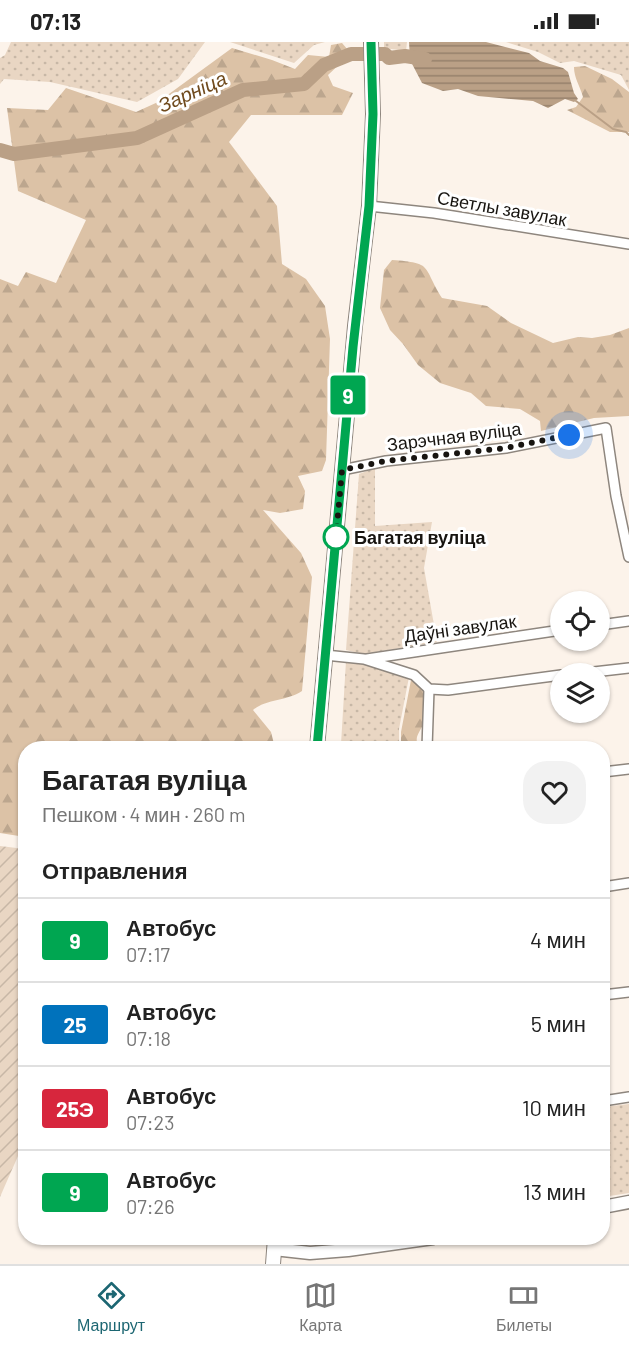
<!DOCTYPE html>
<html lang="ru">
<head>
<meta charset="utf-8">
<style>
	:root { --surface:#fff; --page:#f2f2f2; --text:#222; --muted:#767676; --line:#e0e0e0; --accent:#1c6672 }
	body { margin:0; font-family:Barlow,sans-serif; background:var(--page); color:var(--text); height:100vh; display:flex; flex-direction:column; font-size:22px; white-space:nowrap }
	* { box-sizing:border-box; margin:0 }
	p { font-size:20px; color:var(--muted) }
	.icon { flex:none; width:33px; height:33px; fill:none; stroke:currentColor; stroke-width:2; stroke-linecap:round; stroke-linejoin:round }
	.map { position:relative; flex:1; overflow:hidden }
	.side { position:absolute; left:18px; top:699px; width:592px; height:504px; display:flex; flex-direction:column; background:var(--surface); border-radius:24px; box-shadow:0 2px 4px #0004 }
	.side>* { flex:none }
	.badge { padding:0 12px; border-radius:4px; font-size:21px; line-height:39px }
	.tools { position:absolute; left:550px; top:549px; display:grid; gap:12px }
	.tools a { display:grid; place-items:center; width:60px; height:60px; border-radius:50%; background:var(--surface); box-shadow:0 2px 4px #0004; font-size:30px }
	.you { position:absolute; width:30px; height:30px; margin:-15px; border:4px solid #fff; border-radius:50%; background:#1a73e8; box-shadow:0 0 0 9px #1a73e833 }
	.map>.badge { position:absolute; translate:-50% -50%; box-shadow:0 0 0 3px #fff }
	h2 { padding:0 24px; font-size:22px; line-height:54px }
	.round { display:grid; place-items:center; flex:none; width:63px; height:63px; border-radius:24px; background:var(--page) }
	.overview { display:flex; align-items:center; justify-content:space-between; height:102px; padding:0 24px }
	h1 { font-size:28px; font-weight:800; line-height:45px }
	ul { padding:0; list-style:none }
	li { display:flex; align-items:center; gap:18px; height:84px; padding:0 24px; border-top:2px solid var(--line) }
	li div { flex:1 }
	li b { display:block; font-size:22px }
	li em { font-style:normal }
	li .badge { min-width:66px; font-weight:700; text-align:center }
	.status { display:flex; justify-content:space-between; align-items:center; height:42px; padding:0 30px; background:var(--surface); direction:ltr }
	.status svg { height:16px; fill:currentColor }
	.menu { display:flex; justify-content:space-around; align-items:center; height:84px; border-top:2px solid var(--line); background:var(--surface); font-size:16px; color:var(--muted) }
	.menu a { display:grid; justify-items:center; gap:3px }
	.menu .selected { color:var(--accent) }
	.map>svg:first-child { display:block }
	.grass { fill:url(#grass-dots) }
	.forest { fill:url(#forest-firs) }
	.garden { fill:url(#garden-furrows) }
	.water { fill:url(#water-rules) }
	.lines { fill:none; stroke-linecap:round; stroke-linejoin:round }
	.stream { stroke:#baa086; stroke-width:2 }
	.river { stroke:#baa086; stroke-width:14 }
	.street-casing { stroke:#8e867e; stroke-width:12 }
	.secondary-casing { stroke:#8e867e; stroke-width:15 }
	.primary-casing { stroke:#8e867e; stroke-width:16 }
	.street { stroke:#fff; stroke-width:9 }
	.secondary { stroke:#fff; stroke-width:12 }
	.primary { stroke:#fff; stroke-width:14 }
	.line-casing { stroke:#fff; stroke-width:14 }
	.line { stroke:#00a651; stroke-width:9 }
	.walk { stroke:#171410; stroke-width:6; stroke-dasharray:0 10.8 }
	.stop-dot { fill:#fff; stroke:#00a651; stroke-width:3 }
	.labels { text-anchor:middle; dominant-baseline:central; stroke-width:6; stroke-linejoin:round; paint-order:stroke }
	.street-label { font-size:18px; fill:#171410; stroke:#fff }
	.stop-label { font-size:18px; font-weight:bold; fill:#171410; stroke:#fff; text-anchor:start }
	.water-label { font-size:20px; font-style:italic; fill:#704b1e; stroke:#fff }
</style>
</head>
<body>
<div class="status"><b>07:13</b><svg viewBox="0 0 49 12"><path d="M0 12V9h3v3zM5 12V6h3v6zM10 12V3h3v9zM15 12V0h3v12zM26 1h20v11H26zM47 4h2v5h-2z"/></svg></div>
<div class="map">
<svg width="629" height="1222" viewBox="0 0 629 1222">
	<defs>
		<pattern id="grass-dots" width="8" height="8" patternUnits="userSpaceOnUse" patternTransform="scale(1.5)"><rect width="8" height="8" fill="#e9d6c3"/><path d="M2 2h.1M6 6h.1" fill="none" stroke="#c7b7a6" stroke-width="1.8" stroke-linecap="round"/></pattern>
		<pattern id="forest-firs" width="22" height="20" patternUnits="userSpaceOnUse" patternTransform="scale(1.5)"><rect width="22" height="20" fill="#dcc2a6"/><path d="M5 1l3.5 6h-7zM16 11l3.5 6h-7z" fill="#bca68e"/></pattern>
		<pattern id="garden-furrows" width="10" height="10" patternUnits="userSpaceOnUse" patternTransform="scale(1.5)"><rect width="10" height="10" fill="#e9d6c3"/><path d="M-1 1l2-2M0 10L10 0M9 11l2-2" fill="none" stroke="#c7b7a6"/></pattern>
		<pattern id="water-rules" width="6" height="5" patternUnits="userSpaceOnUse" patternTransform="scale(1.5)"><rect width="6" height="5" fill="#baa086"/><path d="M0 2.5h6" fill="none" stroke="#96816c"/></pattern>
	</defs>
	<rect width="100%" height="100%" fill="#fcf3ea"/>
	<!-- grass -->
	<g class="grass">
		<polygon points="11,0 205,0 178,37 137,60 50,40 4,37 0,42 0,16 5,13"/>
		<polygon points="230,0 325,0 314,3 294,21"/>
		<polygon points="384,0 407,0 406,9 384,6"/>
		<polygon points="506,0 629,0 629,48 621,33 574,19 560,21 538,10"/>
		<polygon points="375,426 375,484 432,480 424,526 437,600 363,612 346,608 359,432"/>
		<polygon points="346,619 363,622 409,635 399,687 399,706 362,706 352,702 341,702"/>
		<polygon points="629,1062 629,1151 603,1155 603,1065"/>
	</g>
	<!-- forest -->
	<g class="forest">
		<path d="M342 1 348 8 344 18 328 33 333 44 353 51 342 73H251L229 100 277 164 282 222 306 237 325 264 330 297 326 418 322 429 298 434 305 449 303 467 280 471 263 468 301 511 312 535 302 649C287 659 266 657 253 668L271 690 275 706H26L25 795 0 791V237L18 244 26 230 56 241 86 178 18 149 7 66 48 68 66 46 136 70 158 60 232 6 272 18 295 27 308 13 329 15 331 3Z"/>
		<path d="M585 24 612 37 629 50V90H610L567 68 576 65 583 55C580 44 574 36 574 25Z"/>
		<path d="M392 218C434 221 422 224 442 256L487 264 511 281 553 301 578 295 592 296 610 293 629 286V374L594 376 541 389 540 379 520 367 486 364 471 351 440 341 418 323 403 302 390 288 380 266 384 228Z"/>
		<path d="M411 638 426 650C425 659 427 671 424 680 421 690 412 695 420 706H401V690Z"/>
	</g>
	<!-- garden -->
	<polygon class="garden" points="0,804 25,807 25,1098 0,1155"/>
	<!-- water -->
	<polygon class="water" points="409,0 486,0 529,11 540,19 563,26 568,30 574,51 578,57 574,60 565,57 548,66 533,59 478,54 458,47 443,49 422,41 410,18"/>
	<g class="lines">
		<!-- stream -->
		<polyline class="stream" points="576,59 613,87 626,90 629,93"/>
		<!-- river -->
		<polyline class="river" points="0,108 14,112 137,96 243,48 304,42 324,23 351,12 385,12 389,16 405,14 425,17"/>
		<!-- street casing -->
		<g class="street-casing">
			<g id="street">
				<polyline points="369,164 434,171 629,202"/>
				<polyline points="342,428 386,419 506,406 606,386 616,454 629,515"/>
				<polyline points="600,583 629,579"/>
				<polyline points="325,613 364,617 414,633 429,647 448,648 561,633"/>
				<polyline points="367,617 561,588"/>
				<polyline points="576,632 629,626"/>
				<polyline points="427,706 429,647"/>
				<polyline points="603,730 629,727"/>
				<polyline points="603,845 629,841"/>
				<polyline points="603,953 629,950"/>
				<polyline points="603,1059 629,1055"/>
			</g>
		</g>
		<!-- secondary casing -->
		<g class="secondary-casing">
			<g id="secondary">
				<polyline points="603,1165 629,1160"/>
				<polyline points="274,1207 310,1211 348,1208 433,1196"/>
			</g>
		</g>
		<!-- primary casing -->
		<g class="primary-casing">
			<g id="primary">
				<polyline points="317,706 355,284 369,164 373,72 371,0"/>
				<polyline points="273,1222 275,1196"/>
			</g>
		</g>
		<!-- street -->
		<use href="#street" class="street"/>
		<!-- secondary -->
		<use href="#secondary" class="secondary"/>
		<!-- primary -->
		<use href="#primary" class="primary"/>
	</g>
	<g class="lines">
		<!-- line casing -->
		<g class="line-casing">
			<polyline id="line" points="317,706 353,305 369,164 373,72 371,0"/>
		</g>
		<!-- line -->
		<use href="#line" class="line"/>
		<!-- walk -->
		<polyline class="walk" points="336,495 342,428 386,419 506,406 569,393"/>
	</g>
	<!-- markers -->
	<circle class="stop-dot" cx="336" cy="495" r="12"/>
	<g class="labels">
		<!-- street labels -->
		<g class="street-label">
			<text transform="translate(502 166) rotate(10)">Светлы завулак</text>
			<text transform="translate(454 394) rotate(-7)">Зарэчная вуліца</text>
			<text transform="translate(460 586) rotate(-8)">Даўні завулак</text>
		</g>
		<!-- stop labels -->
		<g class="stop-label">
			<text x="354" y="495">Багатая вуліца</text>
		</g>
		<!-- water labels -->
		<g class="water-label">
			<text transform="translate(192 49) rotate(-24)">Зарніца</text>
		</g>
	</g>
</svg>
<div class="tools">
<a><svg class="icon" aria-label="locate" viewBox="0 0 24 24"><circle cx="12" cy="12" r="6"/><path d="M12 2v4M12 18v4M2 12h4M18 12h4"/></svg></a>
<a><svg class="icon" aria-label="layers" viewBox="0 0 24 24"><path d="M12 4l9 5-9 5-9-5zM3 14l9 5 9-5"/></svg></a>
</div>
<div class="you" style="left:569px;top:393px"></div>
<b class="badge" style="left:348px;top:353px;background:#00a651;color:#fff">9</b>
<section class="side">
<div class="overview"><div><h1>Багатая вуліца</h1><p>Пешком · 4 мин · 260 m</p></div><a class="round"><svg class="icon" aria-label="heart" viewBox="0 0 24 24"><path d="M12 20l-8-8c-3-5 5-10 8-4 3-6 11-1 8 4z"/></svg></a></div>
<h2>Отправления</h2>
<ul>
<li><span class="badge" style="background:#00a651;color:#fff">9</span><div><b>Автобус</b><p>07:17</p></div><em>4 мин</em></li>
<li><span class="badge" style="background:#0072bc;color:#fff">25</span><div><b>Автобус</b><p>07:18</p></div><em>5 мин</em></li>
<li><span class="badge" style="background:#d7263d;color:#fff">25Э</span><div><b>Автобус</b><p>07:23</p></div><em>10 мин</em></li>
<li><span class="badge" style="background:#00a651;color:#fff">9</span><div><b>Автобус</b><p>07:26</p></div><em>13 мин</em></li>
</ul>
</section>
</div>
<nav class="menu">
<a class="selected"><svg class="icon" aria-label="directions" viewBox="0 0 24 24"><path d="M12 3l9 9-9 9-9-9zM9 14v-3h6M13 9l2 2-2 2"/></svg>Маршрут</a>
<a><svg class="icon" aria-label="map" viewBox="0 0 24 24"><path d="M3 6l6-2 6 2 6-2v14l-6 2-6-2-6 2zM9 4v14M15 6v14"/></svg>Карта</a>
<a><svg class="icon" aria-label="tickets" viewBox="0 0 24 24"><path d="M3 7h18v10H3zM15 7v10"/></svg>Билеты</a>
</nav>
</body>
</html>
